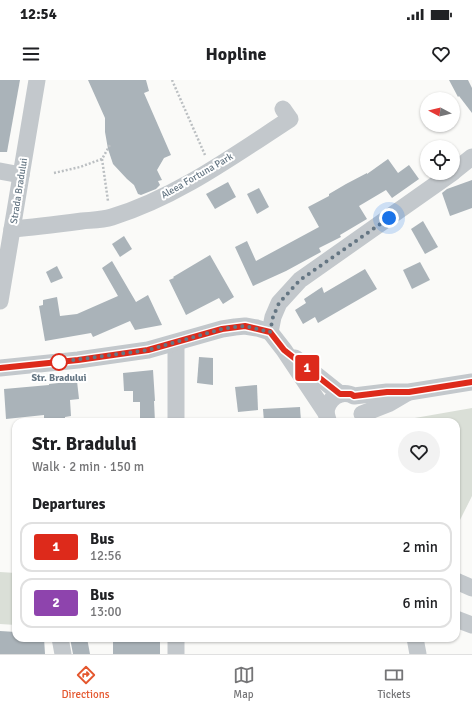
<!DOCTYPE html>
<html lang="en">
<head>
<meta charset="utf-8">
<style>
	:root { --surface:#fff; --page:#f2f2f2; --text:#202124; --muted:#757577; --line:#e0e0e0; --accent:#e4572e }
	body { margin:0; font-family:Signika,sans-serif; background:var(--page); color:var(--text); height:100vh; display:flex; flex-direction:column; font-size:15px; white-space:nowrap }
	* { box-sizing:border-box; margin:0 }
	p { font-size:13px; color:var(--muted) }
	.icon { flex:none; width:22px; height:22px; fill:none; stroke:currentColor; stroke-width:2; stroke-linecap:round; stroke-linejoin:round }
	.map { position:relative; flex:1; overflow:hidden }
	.details { position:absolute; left:12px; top:338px; width:448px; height:224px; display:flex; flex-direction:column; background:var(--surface); border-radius:12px; box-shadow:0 1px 3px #0004 }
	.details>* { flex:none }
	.badge { padding:0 8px; border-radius:3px; font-size:14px; line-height:26px }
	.needle { width:26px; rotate:277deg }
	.fabs { position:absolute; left:420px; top:12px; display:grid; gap:8px }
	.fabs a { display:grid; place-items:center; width:40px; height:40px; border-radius:50%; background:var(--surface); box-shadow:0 1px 3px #0004; font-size:20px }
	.you { position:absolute; width:20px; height:20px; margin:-10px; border:3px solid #fff; border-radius:50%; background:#1a73e8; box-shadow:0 0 0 6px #1a73e833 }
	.map>.badge { position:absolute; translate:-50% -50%; box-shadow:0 0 0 2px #fff }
	h2 { padding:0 20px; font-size:15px; line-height:36px }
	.round { display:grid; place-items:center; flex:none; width:42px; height:42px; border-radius:21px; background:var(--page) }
	.head { display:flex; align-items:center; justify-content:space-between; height:68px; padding:0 20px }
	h1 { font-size:19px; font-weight:800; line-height:30px }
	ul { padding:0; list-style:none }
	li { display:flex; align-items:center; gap:12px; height:50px; margin:0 8px 6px; padding:0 12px; border:2px solid var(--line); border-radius:12px }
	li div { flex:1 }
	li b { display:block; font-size:15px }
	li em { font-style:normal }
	li .badge { min-width:44px; font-weight:700; text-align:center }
	.status { display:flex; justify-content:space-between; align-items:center; height:28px; padding:0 20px; background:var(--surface); direction:ltr }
	.status svg { height:11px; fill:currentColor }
	header { display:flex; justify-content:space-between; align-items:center; height:52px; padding:0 20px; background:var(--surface); font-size:18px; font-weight:800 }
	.tabs { display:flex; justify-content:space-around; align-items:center; height:56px; border-top:1px solid var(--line); background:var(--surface); font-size:11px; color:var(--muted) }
	.tabs a { display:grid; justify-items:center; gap:2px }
	.tabs .on { color:var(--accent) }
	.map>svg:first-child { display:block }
	.green { fill:#dadfd7 }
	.building { fill:#aab3b9 }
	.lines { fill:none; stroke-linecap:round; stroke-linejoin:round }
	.path { stroke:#bbbfc2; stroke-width:2.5; stroke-dasharray:2 2; stroke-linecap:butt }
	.minor { stroke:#c3c8cc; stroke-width:17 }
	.line-casing { stroke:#fff; stroke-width:9 }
	.line { stroke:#dd2a1b; stroke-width:6 }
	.walk { stroke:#657683; stroke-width:4; stroke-dasharray:0 7.2 }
	.stop-dot { fill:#fff; stroke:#dd2a1b; stroke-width:2 }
	.labels { text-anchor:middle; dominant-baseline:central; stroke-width:4; stroke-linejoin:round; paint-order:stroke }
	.street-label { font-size:10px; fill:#657683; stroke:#fff }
	.stop-label { font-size:10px; font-weight:bold; fill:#657683; stroke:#fff }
</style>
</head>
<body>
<div class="status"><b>12:54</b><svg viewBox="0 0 49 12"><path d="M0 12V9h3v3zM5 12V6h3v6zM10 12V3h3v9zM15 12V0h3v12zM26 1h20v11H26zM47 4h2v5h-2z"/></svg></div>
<header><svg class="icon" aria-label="menu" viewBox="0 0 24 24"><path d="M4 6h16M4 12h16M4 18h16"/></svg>Hopline<svg class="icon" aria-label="heart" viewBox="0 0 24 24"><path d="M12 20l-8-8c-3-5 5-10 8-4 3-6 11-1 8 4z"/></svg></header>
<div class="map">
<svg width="472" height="574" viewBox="0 0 472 574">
	<rect width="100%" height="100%" fill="#fafaf8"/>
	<!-- green -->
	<g class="green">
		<polygon points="472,328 472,416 456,448 456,342 404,342 409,339"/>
		<polygon points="0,492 16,493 16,545 0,544"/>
	</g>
	<!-- building -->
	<g class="building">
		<polygon points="0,0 20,0 7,72 0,72"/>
		<polygon points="88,0 146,0 149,11 144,13 171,75 164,78 157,90 162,100 158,101 160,105 156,109 141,115 138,114 134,105 127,99 113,84 108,69 105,52 105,38"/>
		<polygon points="449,0 468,0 472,8 472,33 459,16 458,17"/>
		<polygon points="388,79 398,93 409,85 419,99 392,118 386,110 359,126 367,139 340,155 341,157 319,168 321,172 286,191 253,206 235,167 247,161 256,181 319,147 308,127 329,116 329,114 346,104 367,93 367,94"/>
		<polygon points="472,100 472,128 450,136 442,113 447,109"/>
		<polygon points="228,102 236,117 215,129 206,114"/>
		<polygon points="259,108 269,127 257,134 247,114"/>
		<polygon points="423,141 438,167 425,174 411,149"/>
		<polygon points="124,156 132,169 120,177 112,164"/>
		<polygon points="210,175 234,217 223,224 219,218 186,235 169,200 174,198 173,197"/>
		<polygon points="112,181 136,222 148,215 162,245 135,250 130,241 93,257 91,253 45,261 39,226 43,225 43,220 57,217 60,236 77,234 118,216 102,188"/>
		<polygon points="420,182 430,200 412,209 403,190"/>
		<polygon points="57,186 63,198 51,203 46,192"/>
		<polygon points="365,189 377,209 318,243 315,237 303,244 295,230 306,223 304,219 322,207 324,213"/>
		<polygon points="199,277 213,278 213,305 197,303"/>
		<polygon points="153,290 155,321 154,321 155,342 140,342 140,322 133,322 133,311 124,311 123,293"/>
		<polygon points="77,301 79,319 70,320 71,336 65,337 65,342 44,342 44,335 6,339 4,309 49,305 49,304"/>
		<polygon points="257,305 258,330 238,332 235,307"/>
		<polygon points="300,327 301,342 264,342 263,329"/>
		<polygon points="0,551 16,552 16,558 44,558 45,574 0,574"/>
		<polygon points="70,558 87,558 90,574 73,574"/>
		<polygon points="113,558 160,559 160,574 113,574"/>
	</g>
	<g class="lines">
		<!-- path -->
		<g class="path">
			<polyline points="172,0 205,75"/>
			<polyline points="102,79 108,121"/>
			<polyline points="54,93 80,87 102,79 110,65"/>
		</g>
		<!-- minor -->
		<g class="minor">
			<polyline points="0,91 21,95"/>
			<polyline points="453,92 472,77"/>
			<path d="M12 149C36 147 59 144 82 141 92 140 102 140 112 137 177 117 233 76 290 39L283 29"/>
			<polyline points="0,221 37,0"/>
			<polyline points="270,252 273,237 279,223 300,200 452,93"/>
			<polyline points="270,252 284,270 326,333 328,340"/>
			<polyline points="176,263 176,342"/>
			<polyline points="295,278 340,314"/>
			<polyline points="0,288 78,280 148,270 222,249 235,247 245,246 257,248 270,252"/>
			<path d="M326 333C327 320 340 308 354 316L387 312H409L472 302"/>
			<polyline points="362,334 390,323 407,313"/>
			<polyline points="456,501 472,508"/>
			<polyline points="456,539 472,545"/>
			<polyline points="60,558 63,574"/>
			<polyline points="176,558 176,574"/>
			<polyline points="415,558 418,574"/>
		</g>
	</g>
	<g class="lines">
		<!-- line casing -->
		<g class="line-casing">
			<polyline id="line" points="0,288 78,280 148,270 222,249 245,246 270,252 284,270 340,314 351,314 354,316 387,312 409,312 472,302"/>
		</g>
		<!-- line -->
		<use href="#line" class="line"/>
		<!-- walk -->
		<polyline class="walk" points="59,282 148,270 222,249 235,247 245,246 270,252 273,237 279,223 300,200 389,138"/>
	</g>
	<!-- markers -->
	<circle class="stop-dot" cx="59" cy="282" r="8"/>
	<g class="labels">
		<!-- street labels -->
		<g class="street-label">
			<text transform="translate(197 96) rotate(-30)">Aleea Fortuna Park</text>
			<text transform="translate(19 111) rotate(-81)">Strada Bradului</text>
		</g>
		<!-- stop labels -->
		<g class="stop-label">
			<text x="59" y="298">Str. Bradului</text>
		</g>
	</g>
</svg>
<div class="fabs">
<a><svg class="needle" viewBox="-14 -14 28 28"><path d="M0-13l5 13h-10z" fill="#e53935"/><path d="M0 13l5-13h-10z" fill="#757577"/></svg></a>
<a><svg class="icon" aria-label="locate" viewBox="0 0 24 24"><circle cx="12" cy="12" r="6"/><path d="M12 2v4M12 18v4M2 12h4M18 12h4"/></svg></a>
</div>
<div class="you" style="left:389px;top:138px"></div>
<b class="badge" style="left:307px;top:288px;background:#dd2a1b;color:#fff">1</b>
<section class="details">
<div class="head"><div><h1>Str. Bradului</h1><p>Walk · 2 min · 150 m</p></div><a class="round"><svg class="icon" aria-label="heart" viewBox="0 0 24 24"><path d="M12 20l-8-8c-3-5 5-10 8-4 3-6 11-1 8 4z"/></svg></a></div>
<h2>Departures</h2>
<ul>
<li><span class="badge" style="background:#dd2a1b;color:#fff">1</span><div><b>Bus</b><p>12:56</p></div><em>2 min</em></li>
<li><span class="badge" style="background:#8e44ad;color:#fff">2</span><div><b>Bus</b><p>13:00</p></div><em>6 min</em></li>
</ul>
</section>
</div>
<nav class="tabs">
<a class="on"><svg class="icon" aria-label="directions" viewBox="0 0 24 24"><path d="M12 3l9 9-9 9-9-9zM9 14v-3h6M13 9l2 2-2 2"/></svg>Directions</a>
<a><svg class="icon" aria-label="map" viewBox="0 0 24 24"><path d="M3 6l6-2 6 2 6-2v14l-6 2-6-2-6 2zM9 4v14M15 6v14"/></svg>Map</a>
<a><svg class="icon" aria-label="tickets" viewBox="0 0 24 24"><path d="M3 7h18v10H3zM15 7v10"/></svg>Tickets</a>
</nav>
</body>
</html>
